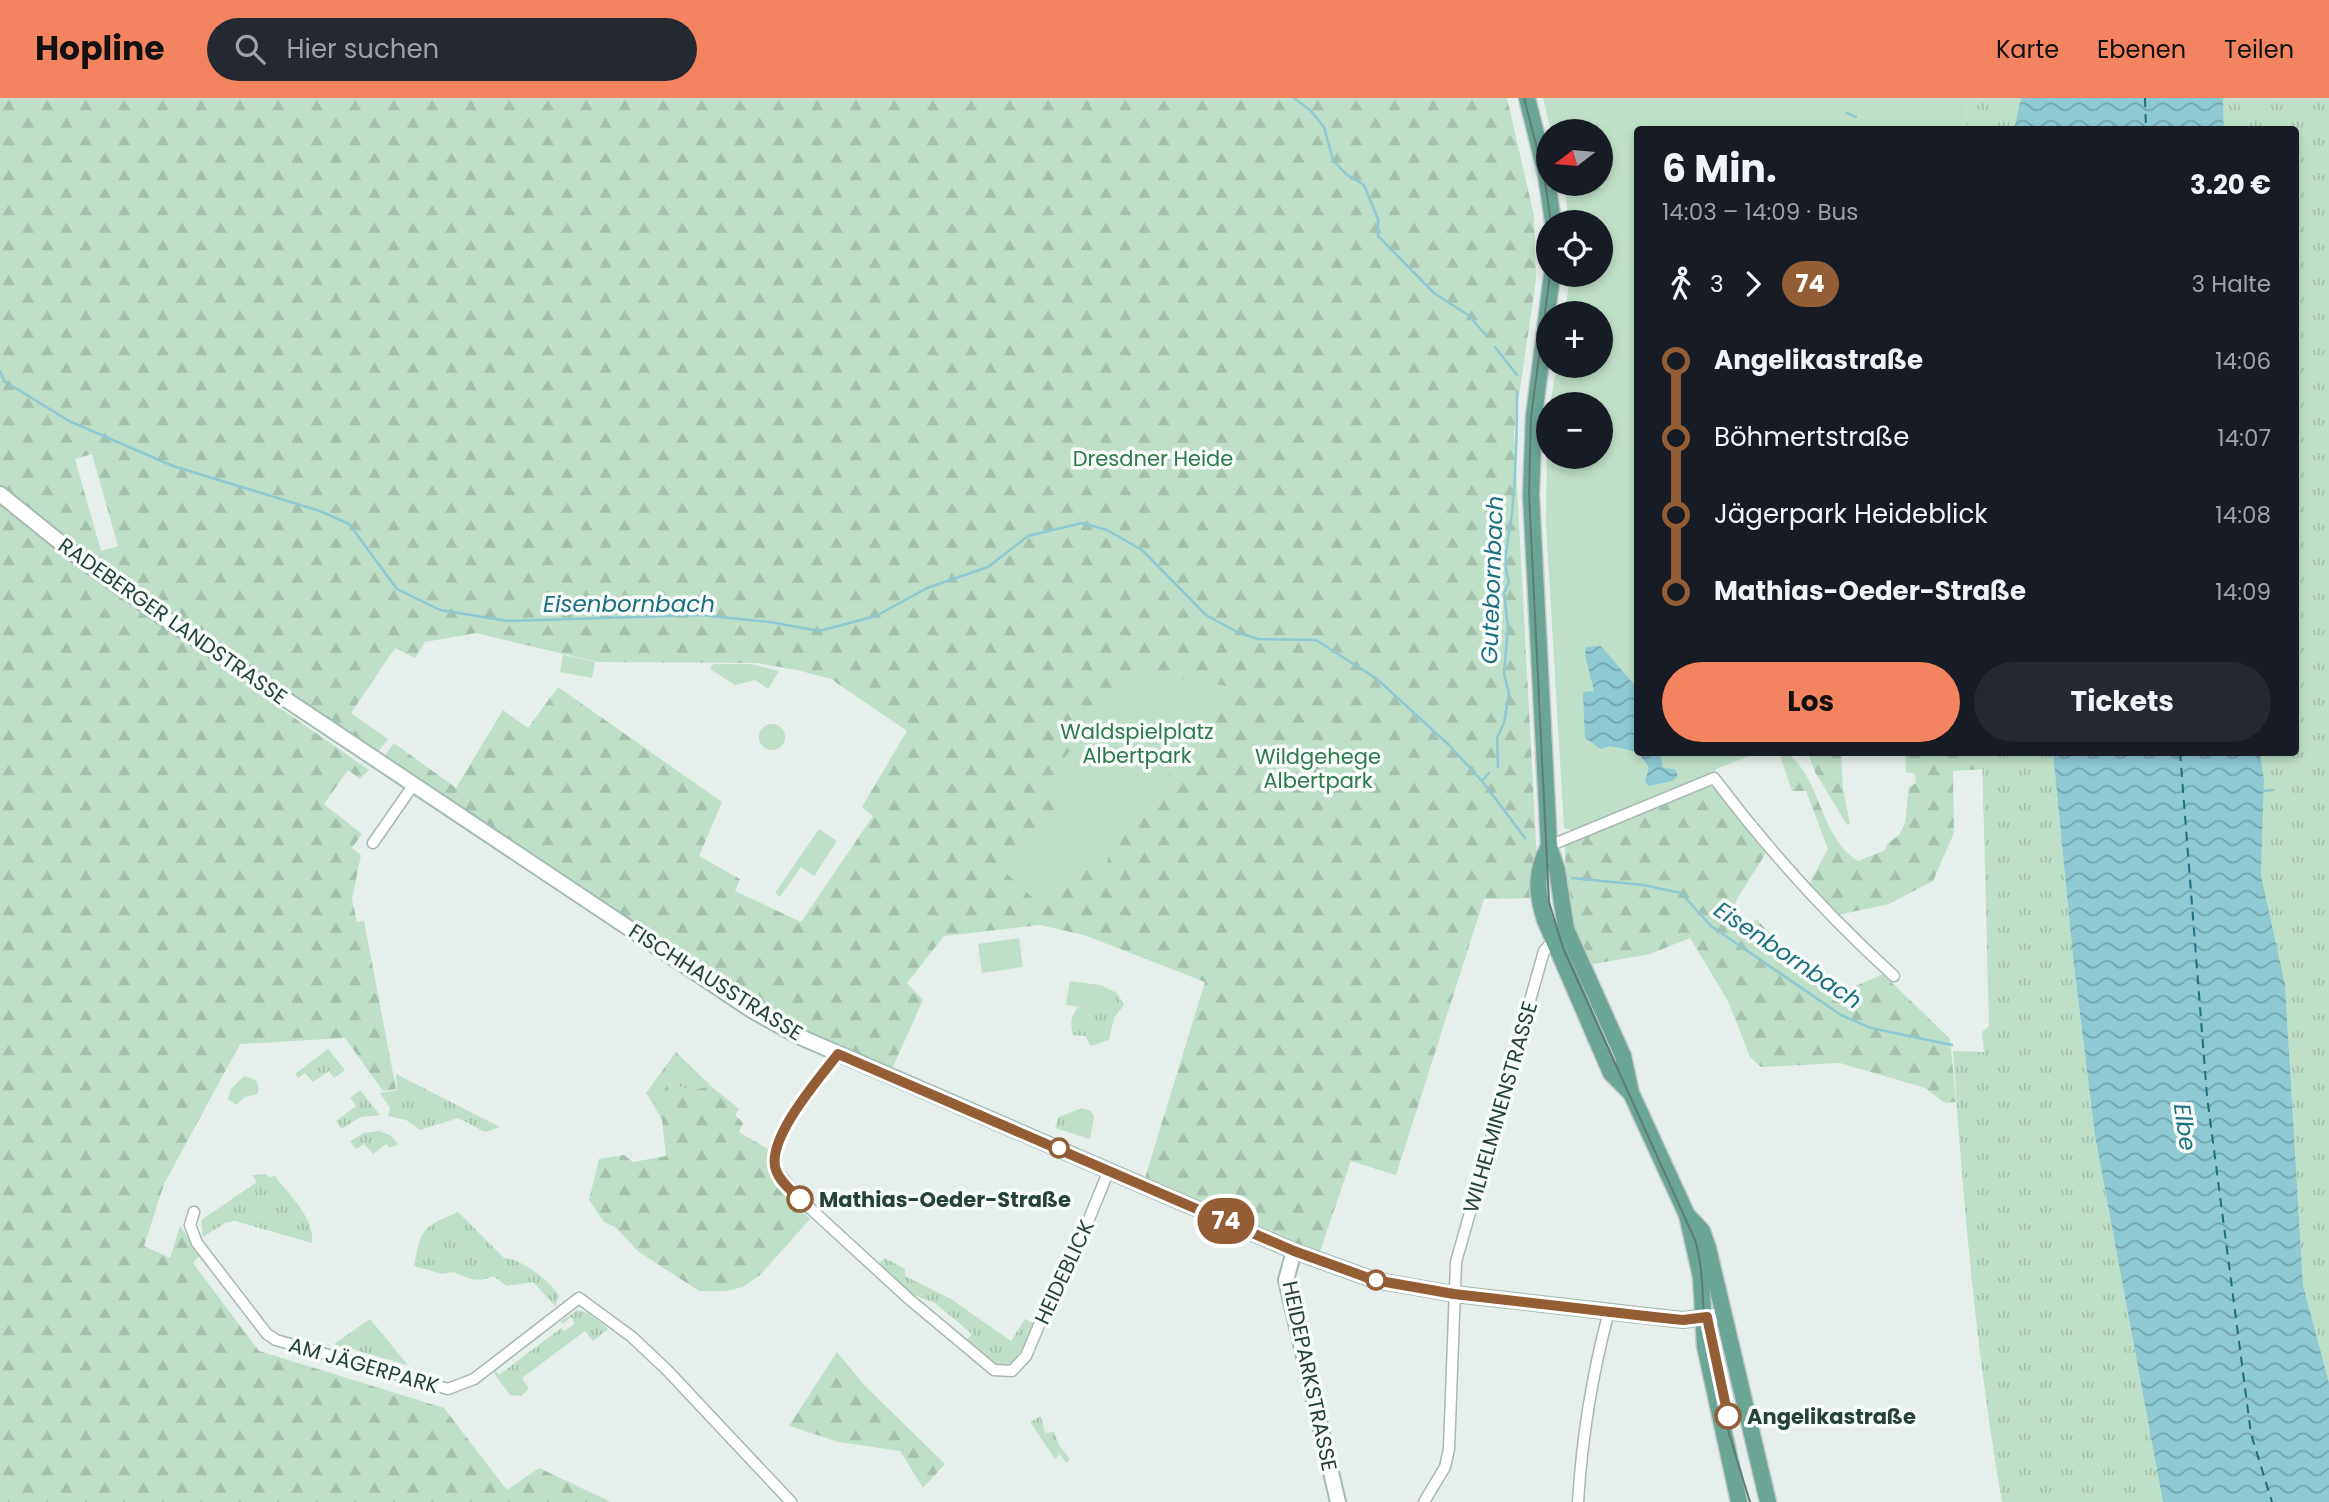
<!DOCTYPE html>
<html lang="de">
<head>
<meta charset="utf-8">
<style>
	:root { --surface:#171b24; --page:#242831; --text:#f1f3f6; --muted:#9ea1a6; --accent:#f4845f }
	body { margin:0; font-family:Poppins,sans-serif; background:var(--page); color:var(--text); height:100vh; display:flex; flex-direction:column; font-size:26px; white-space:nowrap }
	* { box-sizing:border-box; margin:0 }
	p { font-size:23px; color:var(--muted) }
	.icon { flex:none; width:38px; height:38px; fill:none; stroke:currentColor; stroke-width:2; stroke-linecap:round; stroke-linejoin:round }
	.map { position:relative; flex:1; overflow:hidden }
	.details { position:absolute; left:1634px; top:28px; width:665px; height:630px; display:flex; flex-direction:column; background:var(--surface); border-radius:7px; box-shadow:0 4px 10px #0003 }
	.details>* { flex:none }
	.badge { padding:0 14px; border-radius:23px; font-size:24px; line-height:46px }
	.needle { width:46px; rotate:254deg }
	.buttons { position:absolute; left:1536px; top:21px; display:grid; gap:14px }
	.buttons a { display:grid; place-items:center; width:77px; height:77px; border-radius:50%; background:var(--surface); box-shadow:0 4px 10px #0003; font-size:35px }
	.map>.badge { position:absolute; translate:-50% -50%; box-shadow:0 0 0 4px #fff }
	.legs { display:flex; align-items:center; gap:10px; height:77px; padding:0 28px; font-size:23px }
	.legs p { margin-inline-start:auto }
	.summary { display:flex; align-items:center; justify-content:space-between; height:119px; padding:0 28px }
	h1 { font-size:38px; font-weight:700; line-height:52px }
	.cta { display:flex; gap:14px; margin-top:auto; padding:14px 28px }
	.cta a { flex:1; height:80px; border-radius:42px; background:var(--accent); color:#111; font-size:28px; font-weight:700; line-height:80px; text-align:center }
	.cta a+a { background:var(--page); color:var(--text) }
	ul { padding:0 28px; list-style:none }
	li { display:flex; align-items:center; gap:24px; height:77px; font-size:26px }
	li i { display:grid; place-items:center; width:10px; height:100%; margin:0 9px; background:currentColor }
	li i::after { content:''; width:18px; height:18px; margin:-9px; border:5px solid; border-radius:50%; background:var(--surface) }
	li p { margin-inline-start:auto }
	li:first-child i { background:linear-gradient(#0000 50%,currentColor 0) }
	li:last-child i { background:linear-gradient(currentColor 50%,#0000 0) }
	header { display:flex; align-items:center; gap:42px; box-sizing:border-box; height:98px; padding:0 35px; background:var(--accent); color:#111 }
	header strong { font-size:33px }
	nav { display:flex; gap:38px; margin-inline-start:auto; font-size:24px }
	.search { width:490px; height:63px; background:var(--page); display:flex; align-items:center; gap:18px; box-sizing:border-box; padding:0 24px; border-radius:38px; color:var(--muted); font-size:26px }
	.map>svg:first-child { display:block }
	.grass { fill:url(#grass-tufts) }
	.forest { fill:url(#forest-firs); fill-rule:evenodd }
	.park { fill:#bfe0c8 }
	.water { fill:url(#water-waves) }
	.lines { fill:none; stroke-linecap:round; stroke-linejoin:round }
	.stream { stroke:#8ec9d4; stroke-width:2.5 }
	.ferry { stroke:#1c6f80; stroke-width:2; stroke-dasharray:9 7; stroke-linecap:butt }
	.street-casing { stroke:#a8b8b2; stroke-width:13 }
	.secondary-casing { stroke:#a4bbb3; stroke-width:18 }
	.primary-casing { stroke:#c2cac8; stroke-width:19 }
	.street { stroke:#fff; stroke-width:10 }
	.secondary { stroke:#fff; stroke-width:14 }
	.primary { stroke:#6aa596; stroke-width:16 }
	.tram { stroke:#5f7d75; stroke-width:2 }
	.line-1-casing { stroke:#fff; stroke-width:16 }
	.line-1 { stroke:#935e36; stroke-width:10 }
	.stop-1-dot { fill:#fff; stroke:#935e36; stroke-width:3.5 }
	.labels { text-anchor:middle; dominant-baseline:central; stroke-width:7; stroke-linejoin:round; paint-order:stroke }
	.park-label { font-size:21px; fill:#2d7a4b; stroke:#f7fbf9 }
	.street-label { font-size:21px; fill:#24423a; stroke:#f7fbf9 }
	.stop-label { font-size:21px; font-weight:bold; fill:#24423a; stroke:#f7fbf9; text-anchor:start }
	.water-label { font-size:23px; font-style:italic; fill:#1c6f80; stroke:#f7fbf9 }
</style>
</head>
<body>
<header>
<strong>Hopline</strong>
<div class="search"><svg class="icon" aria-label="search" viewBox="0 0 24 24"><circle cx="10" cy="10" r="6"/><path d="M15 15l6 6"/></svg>Hier suchen</div>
<nav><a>Karte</a><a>Ebenen</a><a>Teilen</a></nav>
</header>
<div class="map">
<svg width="2329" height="1404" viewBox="0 0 2329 1404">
	<defs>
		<pattern id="grass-tufts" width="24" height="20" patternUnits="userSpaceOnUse" patternTransform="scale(1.75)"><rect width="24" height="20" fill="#bfe0c8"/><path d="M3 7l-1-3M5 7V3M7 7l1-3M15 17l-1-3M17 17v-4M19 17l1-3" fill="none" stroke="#a4c1ad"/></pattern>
		<pattern id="forest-firs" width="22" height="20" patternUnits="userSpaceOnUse" patternTransform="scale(1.75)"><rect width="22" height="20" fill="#bfe0c8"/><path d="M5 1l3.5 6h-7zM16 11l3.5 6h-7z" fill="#a4c1ad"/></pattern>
		<pattern id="water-waves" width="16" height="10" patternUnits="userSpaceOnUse" patternTransform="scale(1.75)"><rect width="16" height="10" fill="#8ec9d4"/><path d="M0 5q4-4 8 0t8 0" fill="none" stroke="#74a5ad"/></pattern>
	</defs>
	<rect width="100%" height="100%" fill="#e6efeb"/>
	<!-- grass -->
	<g class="grass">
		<polygon points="1967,0 2021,0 2014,31 1966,32"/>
		<polygon points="2223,0 2329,0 2329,1285 2303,1187 2285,886 2261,777 2264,681 2260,655 2296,654 2296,32 2224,31"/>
		<path d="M1982 655H2053L2073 859 2095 1038 2163 1404H2002C1976 1254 1963 1105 1953 953L1984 954 1982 934 1989 928Z"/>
		<path d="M1100 887 1117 895 1124 907 1114 920 1109 942 1091 948 1085 938 1073 937C1068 922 1074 903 1093 906Z"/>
		<polygon points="328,951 345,972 334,980 329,973 313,984 305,975 298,980 295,976"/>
		<polygon points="676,954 711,988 690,993 669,984 654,1008 646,995"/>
		<polygon points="396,976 500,1029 485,1034 458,1020 420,1032 406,1022 388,1018 390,1010 380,995 397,992"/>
		<polygon points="360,992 380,1017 361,1019 341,1031 336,1023 356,1008 350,1000"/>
		<polygon points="1082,1010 1091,1013 1094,1019 1090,1041 1055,1030 1059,1019"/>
		<polygon points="379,1033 390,1037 398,1046 390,1050 386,1046 373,1056 364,1046 356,1051 350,1043 364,1035"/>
		<path d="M266 1076 269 1079 275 1078C289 1097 315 1120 312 1145L235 1123 225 1125 203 1139 201 1122 257 1084 252 1077Z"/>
		<path d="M458 1114 504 1160C520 1160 551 1183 559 1198L555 1208 533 1184 507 1188 493 1178C478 1186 467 1180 454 1174L442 1176 414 1168C421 1131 422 1129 458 1114Z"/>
		<path d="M885 1160 905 1171V1178L951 1201 1011 1243 1025 1221 1034 1226C1013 1274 1007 1280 965 1244L972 1236 935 1205 914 1197 878 1166Z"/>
		<polygon points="578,1212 588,1215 608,1231 593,1243 585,1233 522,1280 529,1291 521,1298 510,1297 493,1274 494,1271 499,1277 561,1230 564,1233 575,1226 571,1219 562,1226 561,1223"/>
		<polygon points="370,1221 407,1266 407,1267 334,1246"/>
		<polygon points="1041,1318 1045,1335 1054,1334 1059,1347 1070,1361 1066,1365 1060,1356 1055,1361 1030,1324"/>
	</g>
	<!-- forest -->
	<g class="forest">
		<path d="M0 0H1507L1534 118 1536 182 1514 332 1539 800 1484 801 1396 1077 1351 1063 1319 1156 1145 1080 1205 884 1084 837 1040 827 944 838 907 885 923 902 892 971 778 921 756 908 384 659 394 645 456 690 503 612 528 630 558 589 722 704 699 758 740 781 735 793 801 824 873 718 862 709 907 633 831 581 797 572 757 565 597 564 476 535 425 544 415 560 395 550 351 615 388 641 377 655 91 461 0 388ZM92 356 118 448 101 453 75 361Z"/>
		<polygon points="0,406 102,486 369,672 360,681 348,672 324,706 362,736 352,750 361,757 352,801 357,824 364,823 396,991 383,993 345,940 240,946 164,1086 144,1148 170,1160 180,1128 200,1157 193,1165 259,1253 444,1310 507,1392 539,1370 611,1404 0,1404"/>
		<polygon points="1808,655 1841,655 1843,691 1850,726 1847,727 1815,674"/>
		<path d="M1905 655H1982L1983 671 1953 673 1954 735 1933 783 1889 806 1838 817 1809 786 1828 751 1806 693H1792L1780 657 1791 658C1822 687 1821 740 1858 763L1885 752 1887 746 1899 737 1905 725 1909 689 1916 685 1915 676 1906 674Z"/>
		<path d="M1711 686 1766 755 1737 801 1730 819 1743 833 1756 821 1796 860 1851 890 1883 876 1950 941 1956 1004 1945 1005 1925 990 1840 965 1761 969 1750 959 1728 903 1690 840 1650 856 1588 867C1569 826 1566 794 1565 749L1573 741Z"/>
		<polygon points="669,984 690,993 711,988 739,1011 735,1017 743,1025 739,1034 770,1052 769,1074 810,1121 761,1176 743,1189 726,1193 699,1193 639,1154 615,1129 604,1124 589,1102 599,1061 624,1057 633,1064 666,1058 662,1022 654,1008"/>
		<polygon points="837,1254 865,1288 945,1366 923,1390 900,1353 839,1344 789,1328"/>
	</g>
	<!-- park -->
	<g class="park">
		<polygon points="1543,0 1967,0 1966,31 1638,32 1638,654 1757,655 1718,670 1709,679 1572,732 1564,730 1546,426 1547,330 1549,317 1549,359 1601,359 1601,306 1550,306 1557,268 1601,268 1601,215 1565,215 1570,177 1601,177 1601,124 1569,124 1564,86 1601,86 1601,33 1551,33"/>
		<polygon points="563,557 595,564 592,580 560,574"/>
		<polygon points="713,566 751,566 779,573 768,591 755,582 735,587 710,571"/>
		<polygon points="1139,574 1238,590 1201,640 1111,741 1107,768 1096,768 1084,761 1040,807 1001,770 1060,708 1086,732 1056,700 1057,668"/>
		<circle cx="772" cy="639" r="13"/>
		<polygon points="819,731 837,743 814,778 801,769 780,799 775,795"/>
		<polygon points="1019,840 1023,869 982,875 978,846"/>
		<polygon points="1070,883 1100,887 1097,904 1080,909 1066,907"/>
		<polygon points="244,978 256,982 259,991 257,996 245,999 236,1007 228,1001 231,991"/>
	</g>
	<!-- water -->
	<g class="water">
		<polygon points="2021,0 2223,0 2224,31 2014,31"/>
		<polygon points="1601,548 1638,591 1638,654 1610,648 1601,651 1585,640 1583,594 1594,593 1585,557 1586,549"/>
		<path d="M1638 655H1660L1663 670 1675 671 1678 678 1672 683 1649 688 1645 684C1651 664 1649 670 1638 655Z"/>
		<polygon points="2053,655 2260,655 2264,681 2261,777 2285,886 2303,1187 2329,1285 2329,1404 2163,1404 2095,1038 2073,859"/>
	</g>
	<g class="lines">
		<!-- stream -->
		<g class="stream">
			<polyline points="1294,0 1310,12 1324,29 1333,62 1346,76 1364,87 1378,121 1378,138 1434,195 1468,217 1486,237"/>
			<polyline points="1847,15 1856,19"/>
			<polyline points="1495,249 1517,277"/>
			<polyline points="0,273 4,283 69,323 173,368 320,413 349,426 397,491 440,512 508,523 701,517 770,524 819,533 876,518 927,490 988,469 1028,438 1082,425 1107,432 1142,452 1206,517 1237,534 1258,541 1316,542 1377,581 1449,647 1482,683 1525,740"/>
			<path d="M1498 669 1497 640 1504 625 1509 595 1504 576 1508 529 1504 495 1509 484C1501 463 1510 436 1512 414 1516 375 1517 333 1517 293"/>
			<polyline points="1482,683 1489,675"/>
			<polyline points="2263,693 2273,692"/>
			<polyline points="1572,780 1643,787 1681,795 1711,828 1841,917 1871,930 1952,947"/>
		</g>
		<!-- ferry -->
		<g class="ferry">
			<polyline points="2145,0 2146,32"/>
			<polyline points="2180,654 2207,998 2251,1336 2272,1404"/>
		</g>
		<!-- street casing -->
		<g class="street-casing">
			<g id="street">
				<polyline points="373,745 414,686"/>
				<path d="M1549 748 1714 680C1768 752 1827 817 1894 878"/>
				<path d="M838 956C816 985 771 1033 775 1071L800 1101 909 1201 994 1272 1012 1273 1026 1258 1050 1201 1071 1165 1109 1072"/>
				<polyline points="194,1114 190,1127 197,1145 267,1236 276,1242 448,1291 474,1281 579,1200 632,1239 667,1272 791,1404"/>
				<polyline points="1424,1404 1445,1369 1449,1351 1456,1164 1544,853 1555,841"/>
				<path d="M1578 1404C1582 1338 1592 1277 1609 1213"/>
			</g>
		</g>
		<!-- secondary casing -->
		<g class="secondary-casing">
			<g id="secondary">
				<polyline points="0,396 87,466 161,518 753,913 798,938 1294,1153 1374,1182 1454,1196 1683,1222 1723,1217"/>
				<polyline points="1294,1153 1286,1182 1338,1404"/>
			</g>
		</g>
		<!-- primary casing -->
		<g class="primary-casing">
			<g id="primary">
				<polyline points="1527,0 1546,76 1553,124"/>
				<polyline points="1552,177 1534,318 1531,397 1549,748 1557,772 1566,831 1623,958 1631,995 1687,1117 1702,1133 1708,1150 1768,1404"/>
				<path d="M1549 748C1535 774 1536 794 1545 822L1611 975 1631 995"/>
				<polyline points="1687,1117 1701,1179 1705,1248 1739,1404"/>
			</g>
		</g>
		<!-- street -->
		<use href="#street" class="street"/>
		<!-- secondary -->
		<use href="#secondary" class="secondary"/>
		<!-- primary -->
		<use href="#primary" class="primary"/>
		<!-- tram -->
		<g class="tram">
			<polyline points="1524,0 1544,77 1551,124"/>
			<path d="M1550 177 1531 319 1529 396 1549 804 1563 850 1695 1142C1705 1174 1701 1205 1706 1238 1715 1294 1733 1349 1750 1404"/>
		</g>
	</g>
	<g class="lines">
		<!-- line-1 casing -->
		<g class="line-1-casing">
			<path id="line-1" d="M800 1101C792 1093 780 1084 776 1072 765 1042 820 979 838 956L1294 1153 1374 1182 1454 1196 1654 1219 1683 1222 1707 1219 1728 1318"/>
		</g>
		<!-- line-1 -->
		<use href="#line-1" class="line-1"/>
	</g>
	<!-- markers -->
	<g class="stop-1-dot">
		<circle cx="1059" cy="1050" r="9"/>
		<circle cx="800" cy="1101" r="12"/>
		<circle cx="1376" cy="1182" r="9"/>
		<circle cx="1728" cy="1318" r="12"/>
	</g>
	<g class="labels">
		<!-- park labels -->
		<g class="park-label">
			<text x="1153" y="360">Dresdner Heide</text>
			<text x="1137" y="633">Waldspielplatz<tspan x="1137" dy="24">Albertpark</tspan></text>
			<text x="1318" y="658">Wildgehege<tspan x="1318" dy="24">Albertpark</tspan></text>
		</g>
		<!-- street labels -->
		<g class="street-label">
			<text transform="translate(173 523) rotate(35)">RADEBERGER LANDSTRASSE</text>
			<text transform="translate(716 884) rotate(32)">FISCHHAUSSTRASSE</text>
			<text transform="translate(1500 1009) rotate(-74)">WILHELMINENSTRASSE</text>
			<text transform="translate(1064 1174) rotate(-65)">HEIDEBLICK</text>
			<text transform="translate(364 1267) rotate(16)">AM JÄGERPARK</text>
			<text transform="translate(1310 1278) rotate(78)">HEIDEPARKSTRASSE</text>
		</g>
		<!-- stop labels -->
		<g class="stop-label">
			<text x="819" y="1101">Mathias-Oeder-Straße</text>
			<text x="1747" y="1318">Angelikastraße</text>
		</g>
		<!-- water labels -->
		<g class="water-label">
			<text transform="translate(1492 482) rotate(-88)">Gutebornbach</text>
			<text x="629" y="506">Eisenbornbach</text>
			<text transform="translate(1788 857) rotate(34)">Eisenbornbach</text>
			<text transform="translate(2185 1029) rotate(82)">Elbe</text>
		</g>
	</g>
</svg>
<div class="buttons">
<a><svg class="needle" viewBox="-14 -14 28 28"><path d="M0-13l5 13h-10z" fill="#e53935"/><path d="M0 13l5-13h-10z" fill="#9ea1a6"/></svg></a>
<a><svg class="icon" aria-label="locate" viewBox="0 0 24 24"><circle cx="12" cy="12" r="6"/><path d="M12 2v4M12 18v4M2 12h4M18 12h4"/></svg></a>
<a>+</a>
<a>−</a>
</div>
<b class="badge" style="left:1226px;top:1123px;background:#935e36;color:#fff">74</b>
<section class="details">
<div class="summary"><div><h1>6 Min.</h1><p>14:03 – 14:09 · Bus</p></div><b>3.20 €</b></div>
<div class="legs"><svg class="icon" aria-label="walk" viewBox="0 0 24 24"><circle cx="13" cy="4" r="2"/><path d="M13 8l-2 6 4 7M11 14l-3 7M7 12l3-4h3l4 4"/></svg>3<svg class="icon" aria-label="forward" viewBox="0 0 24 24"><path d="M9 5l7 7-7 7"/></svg><b class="badge" style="background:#935e36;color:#fff">74</b><p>3 Halte</p></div>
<ul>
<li><i style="color:#935e36"></i><b>Angelikastraße</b><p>14:06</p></li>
<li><i style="color:#935e36"></i><span>Böhmertstraße</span><p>14:07</p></li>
<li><i style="color:#935e36"></i><span>Jägerpark Heideblick</span><p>14:08</p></li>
<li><i style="color:#935e36"></i><b>Mathias-Oeder-Straße</b><p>14:09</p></li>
</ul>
<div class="cta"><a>Los</a><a>Tickets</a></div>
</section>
</div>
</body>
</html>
